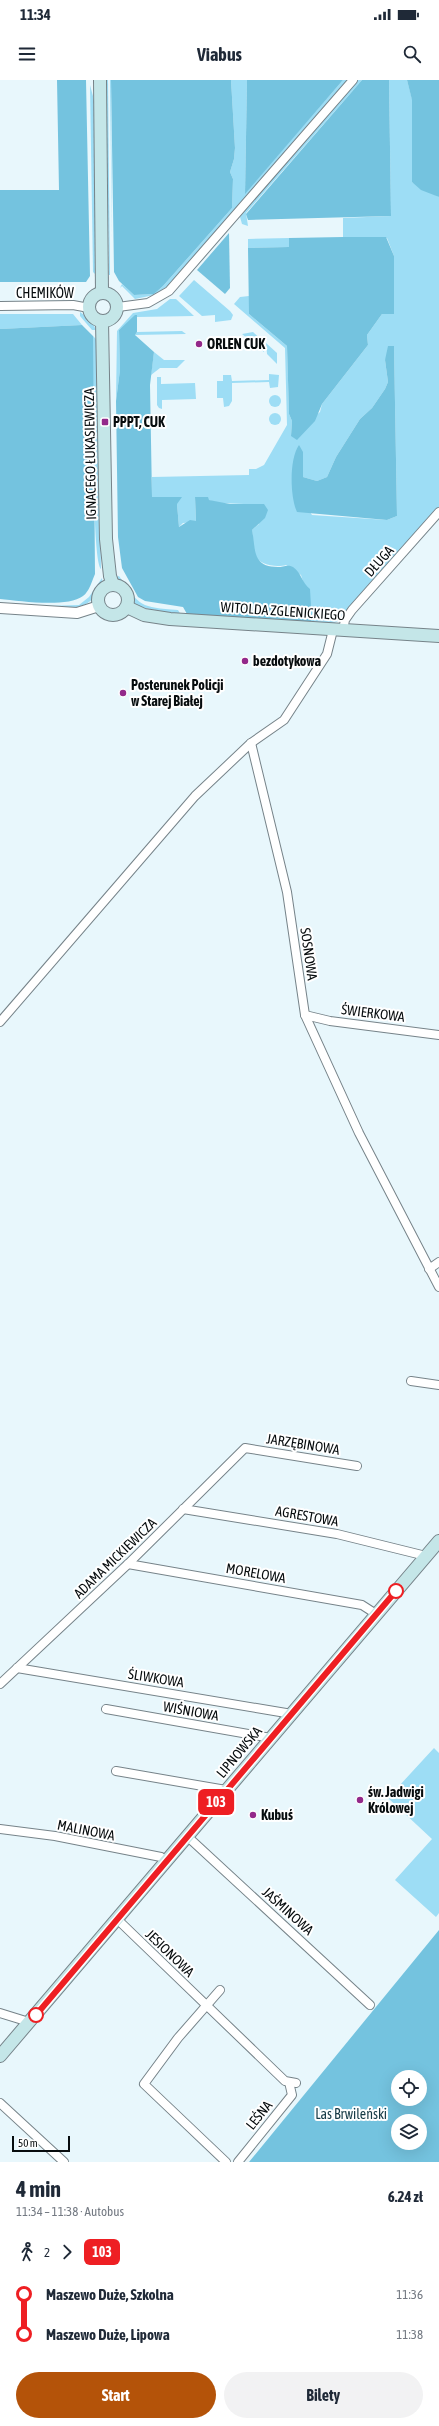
<!DOCTYPE html>
<html lang="pl">
<head>
<meta charset="utf-8">
<style>
	:root { --surface:#fff; --page:#f2f2f3; --text:#1f2937; --muted:#747a83; --accent:#b45309 }
	body { margin:0; font-family:"Asap Condensed",sans-serif; background:var(--page); color:var(--text); height:100vh; display:flex; flex-direction:column; font-size:15px; white-space:nowrap }
	* { box-sizing:border-box; margin:0 }
	p { font-size:13px; color:var(--muted) }
	.icon { flex:none; width:22px; height:22px; fill:none; stroke:currentColor; stroke-width:2; stroke-linecap:round; stroke-linejoin:round }
	.map { position:relative; height:2082px; overflow:hidden }
	.panel { display:flex; flex-direction:column; background:var(--surface); flex:1 }
	.panel>* { flex:none }
	.badge { padding:0 8px; border-radius:6px; font-size:14px; line-height:26px }
	.tools { position:absolute; left:391px; top:1990px; display:grid; gap:8px }
	.tools a { display:grid; place-items:center; width:36px; height:36px; border-radius:50%; background:var(--surface); box-shadow:0 4px 16px #0002; font-size:20px }
	.scale { position:absolute; left:12px; bottom:10px; width:58px; box-sizing:border-box; padding-left:4px; border:2px solid #070c0e; border-top:0; font-size:11px; line-height:14px; white-space:nowrap; color:#070c0e; -webkit-text-stroke:3px #fff; paint-order:stroke }
	.map>.badge { position:absolute; translate:-50% -50%; box-shadow:0 0 0 2px #fff }
	.legs { display:flex; align-items:center; gap:6px; height:44px; padding:0 16px; font-size:13px }
	.legs p { margin-inline-start:auto }
	.headline { display:flex; align-items:center; justify-content:space-between; height:68px; padding:0 16px }
	h1 { font-size:22px; font-weight:700; line-height:30px }
	.action { display:flex; gap:8px; margin-top:auto; padding:8px 16px }
	.action a { flex:1; height:46px; border-radius:24px; background:var(--accent); color:#fff; font-size:16px; font-weight:700; line-height:46px; text-align:center }
	.action a+a { background:var(--page); color:var(--text) }
	ul { padding:0 16px; list-style:none }
	li { display:flex; align-items:center; gap:14px; height:40px; font-size:15px }
	li i { display:grid; place-items:center; width:6px; height:100%; margin:0 5px; background:currentColor }
	li i::after { content:''; width:10px; height:10px; margin:-5px; border:3px solid; border-radius:50%; background:var(--surface) }
	li p { margin-inline-start:auto }
	li:first-child i { background:linear-gradient(#0000 50%,currentColor 0) }
	li:last-child i { background:linear-gradient(currentColor 50%,#0000 0) }
	.status { display:flex; justify-content:space-between; align-items:center; height:28px; padding:0 20px; background:var(--surface); direction:ltr }
	.status svg { height:11px; fill:currentColor }
	header { display:flex; justify-content:space-between; align-items:center; height:52px; padding:0 16px; background:var(--surface); font-size:18px; font-weight:700 }
	.map>svg:first-child { display:block }
	.green { fill:#9dddf5; fill-rule:evenodd }
	.forest { fill:#74c3df; fill-rule:evenodd }
	.lines { fill:none; stroke-linecap:round; stroke-linejoin:round }
	.minor-casing { stroke:#768389; stroke-width:10 }
	.tertiary-casing { stroke:#768389; stroke-width:12 }
	.secondary-casing { stroke:#768389; stroke-width:14 }
	.minor { stroke:#fff; stroke-width:8 }
	.tertiary { stroke:#fff; stroke-width:10 }
	.secondary { stroke:#c4e6e8; stroke-width:12 }
	.line-1-casing { stroke:#fff; stroke-width:9 }
	.line-1 { stroke:#ee1f23; stroke-width:6 }
	.poi-dot { fill:#93288a; stroke:#fff; stroke-width:1.5 }
	.stop-1-dot { fill:#fff; stroke:#ee1f23; stroke-width:2 }
	.labels { text-anchor:middle; dominant-baseline:central; stroke-width:4; stroke-linejoin:round; paint-order:stroke }
	.street-label { font-size:14px; fill:#070c0e; stroke:#fff }
	.poi-label { font-size:14px; font-weight:bold; fill:#070c0e; stroke:#fff; text-anchor:start }
	.park-label { font-size:14px; fill:#153a46; stroke:#fff }
</style>
</head>
<body>
<div class="status"><b>11:34</b><svg viewBox="0 0 49 12"><path d="M0 12V9h3v3zM5 12V6h3v6zM10 12V3h3v9zM15 12V0h3v12zM26 1h20v11H26zM47 4h2v5h-2z"/></svg></div>
<header><svg class="icon" aria-label="menu" viewBox="0 0 24 24"><path d="M4 6h16M4 12h16M4 18h16"/></svg>Viabus<svg class="icon" aria-label="search" viewBox="0 0 24 24"><circle cx="10" cy="10" r="6"/><path d="M15 15l6 6"/></svg></header>
<div class="map">
<svg width="439" height="2082" viewBox="0 0 439 2082">
	<rect width="100%" height="100%" fill="#e8f7fc"/>
	<!-- green -->
	<g class="green">
		<polygon points="106,0 108,0 110,195 109,195"/>
		<polygon points="110,0 111,0 112,159 110,5"/>
		<polygon points="231,0 247,0 245,113 343,0 349,0 169,205 154,215 135,219 122,206 120,208 122,204 134,215 154,214 163,206 232,128 233,99 230,92 234,79 235,68"/>
		<polygon points="357,0 362,0 246,133 248,146 242,144 240,137 243,131"/>
		<path d="M389 0H407L412 19V102L439 117V427L339 540 333 544H312L310 523 301 495 286 485C276 488 256 485 253 472 252 465 253 457 252 450L259 444 244 424 220 423 195 417 196 442 183 443 179 447 177 424 152 417V397L249 395V389H256L264 385 287 345 285 268 234 224 240 217 249 216V234L287 266 289 334 292 341 291 356 320 332 322 324 368 265 367 255 382 234H394V176L387 158 343 157V138L391 136ZM394 266 397 436 387 440 312 435 293 406 292 393 302 385 303 397 317 401 327 397 336 377 360 339 372 328 385 309 388 302 385 280Z"/>
		<polygon points="90,5 94,20 96,195 93,192"/>
		<polygon points="289,158 289,167 248,168 248,159"/>
		<polygon points="194,200 230,231 233,235 231,240 215,242 215,235 202,236 179,216"/>
		<polygon points="170,219 176,219 194,236 137,237 137,235 119,250 120,290 116,321 117,251 133,233 157,229"/>
		<polygon points="80,232 91,240 96,250 92,250 80,236"/>
		<polygon points="0,234 73,234 82,245 0,249"/>
		<polygon points="182,251 186,254 135,255 137,252"/>
		<polygon points="253,252 264,262 264,272 242,254"/>
		<path d="M93 256 96 259 101 489C91 482 93 283 93 256Z"/>
		<polygon points="266,263 277,273 277,284 267,274"/>
		<polygon points="154,272 164,280 185,280 177,288 160,288 151,295"/>
		<polygon points="269,294 279,295 278,307 270,308 269,302 232,303 232,321 229,326 224,327 223,318 217,318 217,301 223,301 223,295 231,295 232,301 269,300"/>
		<polygon points="157,297 161,297 161,304 195,303 196,319 162,320 162,329 159,328 157,325"/>
		<circle cx="275" cy="321" r="6"/>
		<circle cx="275" cy="339" r="6"/>
		<path d="M119 496C140 527 140 527 178 530L181 535 140 527 134 523 129 511 116 497Z"/>
		<path d="M102 498C103 504 101 508 97 513 86 532 65 528 45 526L79 525 89 517Z"/>
		<polygon points="434,1668 439,1673 439,1833 436,1837 395,1800 432,1759 388,1718"/>
	</g>
	<!-- forest -->
	<g class="forest">
		<polygon points="57,0 86,0 90,196 86,202 0,202 0,110 59,110"/>
		<polygon points="111,0 231,0 235,68 234,79 230,92 233,99 232,128 163,206 154,214 134,215 119,201 114,192"/>
		<polygon points="247,0 343,0 245,114"/>
		<polygon points="362,0 389,0 391,136 248,140 246,134"/>
		<polygon points="407,0 439,0 439,117 421,110 412,102 412,20"/>
		<polygon points="229,153 230,208 225,214 197,190"/>
		<polygon points="343,157 386,157 394,176 394,234 382,234 367,255 368,265 322,324 315,341 297,360 291,356 292,341 289,334 287,266 249,234 248,168 289,167 289,158"/>
		<path d="M135 235H137V252L135 255 154 272 150 305 152 417H182L177 424 179 447 190 440 196 441 195 417H208L209 420 230 424H264L268 430 265 438 252 450C256 468 251 487 278 487 283 487 288 484 293 487 301 492 302 503 310 509L312 543 187 534 183 527 145 521 138 517 122 488 118 457 116 321 120 290 119 250Z"/>
		<path d="M82 245 93 256 95 494C92 501 89 512 83 516 67 528 20 521 0 519V249Z"/>
		<path d="M388 266H394L397 436 387 440 297 432C290 417 289 379 299 365L303 372V397L317 401 327 397 336 377 360 339 372 328 385 309 388 302 385 280Z"/>
		<path d="M439 1850V2082H249ZM398 1997H420V2019H398ZM398 2041H420V2063H398Z"/>
	</g>
	<g class="lines">
		<!-- minor casing -->
		<g class="minor-casing">
			<g id="minor">
				<polyline points="0,226 73,225 89,228"/>
				<polyline points="118,227 148,223 169,211 353,0"/>
				<polyline points="343,550 345,540 352,530 439,432"/>
				<polyline points="251,663 287,812 305,935 359,1053 439,1207"/>
				<polyline points="305,935 330,941 439,955"/>
				<polyline points="0,942 195,716 251,663 284,640 327,574 333,550"/>
				<polyline points="429,1189 439,1182"/>
				<polyline points="411,1301 439,1305"/>
				<polyline points="183,1429 337,1454 426,1476"/>
				<polyline points="128,1484 362,1525 376,1534"/>
				<polyline points="17,1588 292,1634"/>
				<polyline points="0,1604 128,1484 245,1368 357,1386"/>
				<polyline points="106,1629 271,1658"/>
				<polyline points="116,1691 226,1710"/>
				<polyline points="0,1749 55,1756 161,1777 166,1781"/>
				<polyline points="188,1757 370,1925"/>
				<polyline points="117,1839 285,2001 296,2003"/>
				<polyline points="220,1910 178,1958 144,2004 226,2082"/>
				<polyline points="0,1933 29,1942"/>
				<polyline points="0,2023 64,2082"/>
				<polyline points="238,2082 292,2015 289,2002"/>
			</g>
		</g>
		<!-- tertiary casing -->
		<g class="tertiary-casing">
			<polyline id="tertiary" points="0,528 77,533 99,526"/>
		</g>
		<!-- secondary casing -->
		<g class="secondary-casing">
			<g id="secondary">
				<polyline points="100,0 102,213"/>
				<circle cx="103" cy="227" r="14"/>
				<polyline points="102,241 106,459 110,496 113,505"/>
				<circle cx="113" cy="520" r="15"/>
				<polyline points="127,527 144,535 170,539 439,556"/>
				<polyline points="0,1976 439,1461"/>
			</g>
		</g>
		<!-- minor -->
		<use href="#minor" class="minor"/>
		<!-- tertiary -->
		<use href="#tertiary" class="tertiary"/>
		<!-- secondary -->
		<use href="#secondary" class="secondary"/>
	</g>
	<g class="lines">
		<!-- line-1 casing -->
		<g class="line-1-casing">
			<polyline id="line-1" points="36,1935 396,1511"/>
		</g>
		<!-- line-1 -->
		<use href="#line-1" class="line-1"/>
	</g>
	<!-- markers -->
	<g class="poi-dot">
		<circle cx="199" cy="264" r="4"/>
		<rect x="101" y="338" width="8" height="8" rx="2"/>
		<circle cx="245" cy="581" r="4"/>
		<circle cx="123" cy="613" r="4"/>
		<circle cx="360" cy="1720" r="4"/>
		<circle cx="253" cy="1735" r="4"/>
	</g>
	<g class="stop-1-dot">
		<circle cx="396" cy="1511" r="7"/>
		<circle cx="36" cy="1935" r="7"/>
	</g>
	<g class="labels">
		<!-- street labels -->
		<g class="street-label">
			<text x="45" y="213">CHEMIKÓW</text>
			<text transform="translate(90 374) rotate(-91)">IGNACEGO ŁUKASIEWICZA</text>
			<text transform="translate(379 481) rotate(-48)">DŁUGA</text>
			<text transform="translate(283 531) rotate(4)">WITOLDA ZGLENICKIEGO</text>
			<text transform="translate(309 874) rotate(82)">SOSNOWA</text>
			<text transform="translate(373 933) rotate(7)">ŚWIERKOWA</text>
			<text transform="translate(303 1364) rotate(9)">JARZĘBINOWA</text>
			<text transform="translate(307 1436) rotate(10)">AGRESTOWA</text>
			<text transform="translate(115 1478) rotate(-44)">ADAMA MICKIEWICZA</text>
			<text transform="translate(256 1493) rotate(10)">MORELOWA</text>
			<text transform="translate(156 1598) rotate(9)">ŚLIWKOWA</text>
			<text transform="translate(191 1631) rotate(10)">WIŚNIOWA</text>
			<text transform="translate(239 1672) rotate(-50)">LIPNOWSKA</text>
			<text transform="translate(86 1750) rotate(11)">MALINOWA</text>
			<text transform="translate(288 1831) rotate(42)">JAŚMINOWA</text>
			<text transform="translate(170 1873) rotate(44)">JESIONOWA</text>
			<text transform="translate(259 2035) rotate(-51)">LEŚNA</text>
		</g>
		<!-- poi labels -->
		<g class="poi-label">
			<text x="207" y="264">ORLEN CUK</text>
			<text x="113" y="342">PPPT, CUK</text>
			<text x="253" y="581">bezdotykowa</text>
			<text x="131" y="605">Posterunek Policji<tspan x="131" dy="16">w Starej Białej</tspan></text>
			<text x="368" y="1712">św. Jadwigi<tspan x="368" dy="16">Królowej</tspan></text>
			<text x="261" y="1735">Kubuś</text>
		</g>
		<!-- park labels -->
		<g class="park-label">
			<text x="351" y="2034">Las Brwileński</text>
		</g>
	</g>
</svg>
<div class="tools">
<a><svg class="icon" aria-label="locate" viewBox="0 0 24 24"><circle cx="12" cy="12" r="6"/><path d="M12 2v4M12 18v4M2 12h4M18 12h4"/></svg></a>
<a><svg class="icon" aria-label="layers" viewBox="0 0 24 24"><path d="M12 4l9 5-9 5-9-5zM3 14l9 5 9-5"/></svg></a>
</div>
<div class="scale">50 m</div>
<b class="badge" style="left:216px;top:1722px;background:#ee1f23;color:#fff">103</b>
</div>
<section class="panel">
<div class="headline"><div><h1>4 min</h1><p>11:34 – 11:38 · Autobus</p></div><b>6.24 zł</b></div>
<div class="legs"><svg class="icon" aria-label="walk" viewBox="0 0 24 24"><circle cx="13" cy="4" r="2"/><path d="M13 8l-2 6 4 7M11 14l-3 7M7 12l3-4h3l4 4"/></svg>2<svg class="icon" aria-label="forward" viewBox="0 0 24 24"><path d="M9 5l7 7-7 7"/></svg><b class="badge" style="background:#ee1f23;color:#fff">103</b></div>
<ul>
<li><i style="color:#ee1f23"></i><b>Maszewo Duże, Szkolna</b><p>11:36</p></li>
<li><i style="color:#ee1f23"></i><b>Maszewo Duże, Lipowa</b><p>11:38</p></li>
</ul>
<div class="action"><a>Start</a><a>Bilety</a></div>
</section>
</body>
</html>
